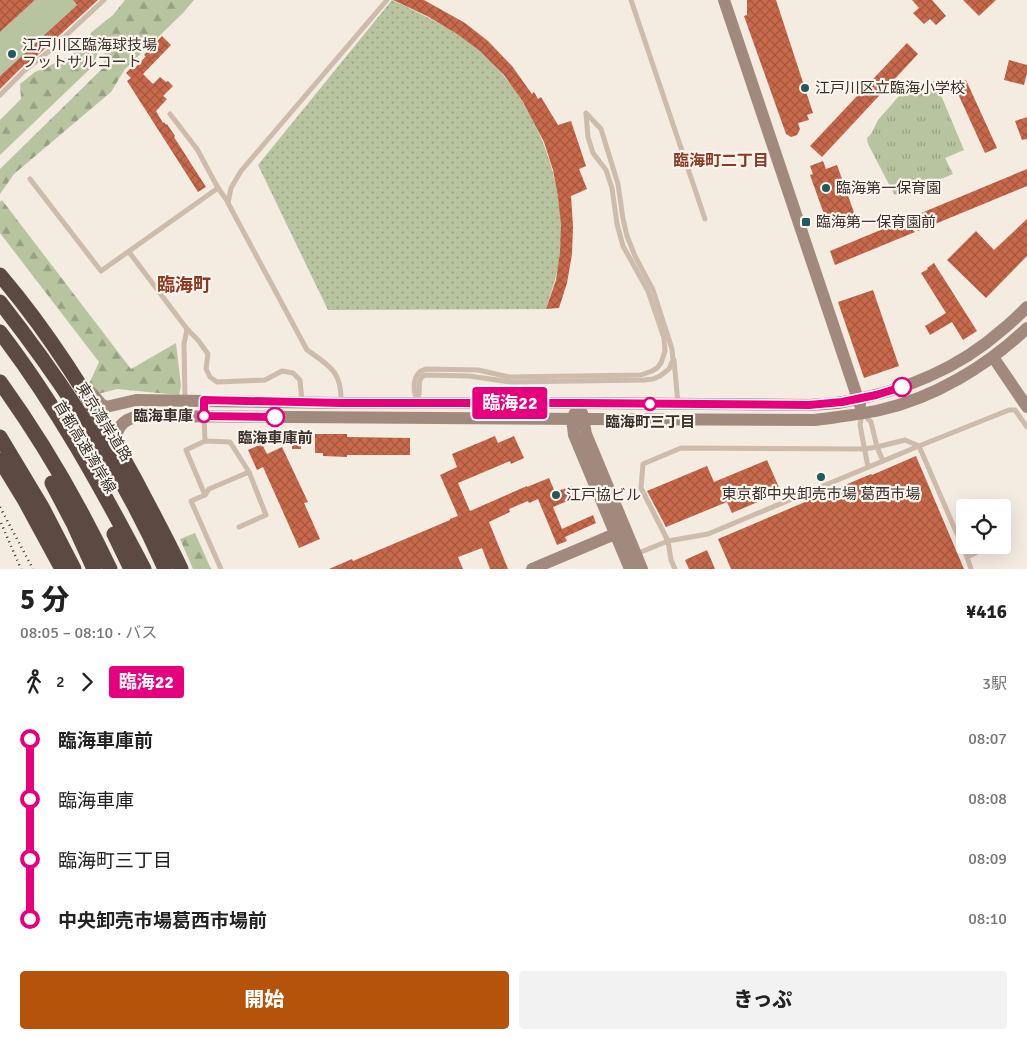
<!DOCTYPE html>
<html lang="ja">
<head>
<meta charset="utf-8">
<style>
	:root { --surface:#fff; --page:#f2f2f2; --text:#222; --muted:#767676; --accent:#b45309 }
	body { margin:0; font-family:Signika,"Noto Sans JP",sans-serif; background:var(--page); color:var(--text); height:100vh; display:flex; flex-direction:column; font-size:19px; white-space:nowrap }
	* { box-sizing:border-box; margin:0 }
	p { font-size:16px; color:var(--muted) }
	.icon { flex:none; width:28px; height:28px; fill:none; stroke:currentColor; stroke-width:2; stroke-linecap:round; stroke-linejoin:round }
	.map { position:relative; height:569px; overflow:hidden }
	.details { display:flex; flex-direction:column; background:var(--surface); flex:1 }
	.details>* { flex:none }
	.badge { padding:0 10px; border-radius:4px; font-size:18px; line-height:32px }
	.buttons { position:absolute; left:956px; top:499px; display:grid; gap:10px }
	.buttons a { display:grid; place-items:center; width:55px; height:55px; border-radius:5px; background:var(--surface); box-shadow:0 5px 20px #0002; font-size:25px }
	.map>.badge { position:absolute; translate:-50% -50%; box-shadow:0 0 0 2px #fff }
	.legs { display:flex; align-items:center; gap:8px; height:55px; padding:0 20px; font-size:16px }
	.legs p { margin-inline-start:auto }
	.headline { display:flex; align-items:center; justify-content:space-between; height:85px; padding:0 20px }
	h1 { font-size:28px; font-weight:800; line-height:38px }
	.action { display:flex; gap:10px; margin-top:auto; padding:10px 20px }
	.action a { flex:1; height:58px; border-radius:5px; background:var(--accent); color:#fff; font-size:20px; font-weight:800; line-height:58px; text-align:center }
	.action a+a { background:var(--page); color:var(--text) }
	ul { padding:0 20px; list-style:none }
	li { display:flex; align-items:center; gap:18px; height:60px; font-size:19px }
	li i { display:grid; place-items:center; width:8px; height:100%; margin:0 6px; background:currentColor }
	li i::after { content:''; width:12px; height:12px; margin:-6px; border:4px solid; border-radius:50%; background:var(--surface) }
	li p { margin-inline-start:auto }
	li:first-child i { background:linear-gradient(#0000 50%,currentColor 0) }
	li:last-child i { background:linear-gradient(currentColor 50%,#0000 0) }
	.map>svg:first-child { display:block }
	.grass { fill:url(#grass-dots) }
	.forest { fill:url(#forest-firs) }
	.park { fill:url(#park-tufts) }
	.garden { fill:#b8c4a0 }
	.building { fill:url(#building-cross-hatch) }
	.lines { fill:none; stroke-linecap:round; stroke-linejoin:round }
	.lane { stroke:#cdbbac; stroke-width:5 }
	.secondary { stroke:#a18a7d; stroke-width:12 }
	.highway { stroke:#5c4a42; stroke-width:15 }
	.rail { stroke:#3b302b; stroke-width:2.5; stroke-dasharray:1 4; stroke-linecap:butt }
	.line-1-casing { stroke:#fff; stroke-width:11 }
	.line-1 { stroke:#e6007e; stroke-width:8 }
	.poi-dot { fill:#1f5a5e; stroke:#fbf5ee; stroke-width:2 }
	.stop-1-dot { fill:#fff; stroke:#e6007e; stroke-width:2.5 }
	.labels { text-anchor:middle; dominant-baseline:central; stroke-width:4.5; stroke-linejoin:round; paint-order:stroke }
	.poi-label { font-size:15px; fill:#3b302b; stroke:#fbf5ee; text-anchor:start }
	.stop-label { font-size:15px; font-weight:bold; fill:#3b302b; stroke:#fbf5ee }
	.street-label { font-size:15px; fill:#3b302b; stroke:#fbf5ee }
	.neighbourhood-label { font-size:16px; font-weight:bold; fill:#8c3b22; stroke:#fbf5ee }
	.quarter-label { font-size:18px; font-weight:bold; fill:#8c3b22; stroke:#fbf5ee }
</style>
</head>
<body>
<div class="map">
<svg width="1027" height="569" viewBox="0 0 1027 569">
	<defs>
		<pattern id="grass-dots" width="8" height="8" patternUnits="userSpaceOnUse" patternTransform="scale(1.25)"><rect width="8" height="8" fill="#b8c4a0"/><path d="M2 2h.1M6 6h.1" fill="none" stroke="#97a083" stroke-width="1.8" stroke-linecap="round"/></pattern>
		<pattern id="forest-firs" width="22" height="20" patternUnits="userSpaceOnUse" patternTransform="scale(1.25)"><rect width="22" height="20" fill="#b8c4a0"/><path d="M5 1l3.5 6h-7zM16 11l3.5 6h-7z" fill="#97a083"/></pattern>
		<pattern id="park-tufts" width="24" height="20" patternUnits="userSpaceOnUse" patternTransform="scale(1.25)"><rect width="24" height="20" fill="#b8c4a0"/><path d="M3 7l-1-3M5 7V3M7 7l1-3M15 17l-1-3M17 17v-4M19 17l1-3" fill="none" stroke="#97a083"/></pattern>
		<pattern id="building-cross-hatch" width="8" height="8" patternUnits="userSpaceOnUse" patternTransform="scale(1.25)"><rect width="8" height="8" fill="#c8694b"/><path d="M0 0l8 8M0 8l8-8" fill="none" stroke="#a4573f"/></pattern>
	</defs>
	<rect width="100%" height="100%" fill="#f4ebe1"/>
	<!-- grass -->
	<path class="grass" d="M392 0C423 15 455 29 481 52 534 99 568 182 560 254 558 273 552 290 546 309L328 310 258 165Z"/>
	<!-- forest -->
	<g class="forest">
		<polygon points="125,0 194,0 183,13 125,69 111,92 14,174 0,194 0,169 104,67 105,48 99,49 93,66 0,155 0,120 21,99 20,84 35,72 71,56 78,49 93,31 113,15"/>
		<polygon points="2,200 131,369 176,343 181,386 179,395 117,389 98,394 88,386 99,362 0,233 0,202"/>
		<polygon points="195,533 211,569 193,569 180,539"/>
	</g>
	<!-- park -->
	<polygon class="park" points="935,81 964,150 945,158 953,174 900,196 894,194 868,144 867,138 871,134 878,120 906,88"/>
	<!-- garden -->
	<polygon class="garden" points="35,0 73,0 77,5 0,76 0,32"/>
	<!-- building -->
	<g class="building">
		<polygon points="0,0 35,0 0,32"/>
		<polygon points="73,0 98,0 38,55 21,68 0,89 0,76 77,5"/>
		<polygon points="393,0 424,0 465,23 488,41 512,66 532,94 534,92 538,99 541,97 558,125 571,121 586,166 579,169 587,189 571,196 573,226 572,254 567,283 559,308 546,309 556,280 560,252 561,225 558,197 553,170 544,142 523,102 504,75 480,51 457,34 427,16"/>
		<polygon points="747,0 776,0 813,113 807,115 809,120 798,123 800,129 797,135 791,137 786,134 744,16 747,15"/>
		<polygon points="912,0 932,0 946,16 936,25 930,19 924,24 913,13 919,8"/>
		<polygon points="963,0 996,0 979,16"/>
		<polygon points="162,36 171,45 143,74 153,84 160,77 166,82 168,81 173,86 163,96 167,99 156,111 163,123 164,122 166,125 167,124 175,136 174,137 206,187 198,192 127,81 131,78 126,73 132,67 134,69 146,56 144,55"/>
		<polygon points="907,43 918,54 822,157 810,146"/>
		<polygon points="1009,60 1027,65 1027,73 1024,85 1004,80"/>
		<polygon points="966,80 997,148 985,153 954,85"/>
		<polygon points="1027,117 1027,139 1022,140 1015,121"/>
		<polygon points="823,161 826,169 837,165 856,218 829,228 810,175 813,174 810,166"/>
		<polygon points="1027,169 1027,186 918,231 916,228 913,230 915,232 835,265 830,251"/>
		<polygon points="1027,219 1027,256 986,298 947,260 976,231 994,250"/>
		<polygon points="934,263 977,331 963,340 952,322 930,335 925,326 946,313 921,273 928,269 927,268"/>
		<polygon points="873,290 899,366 864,378 838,302"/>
		<rect x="292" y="434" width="9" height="15"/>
		<polygon points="315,434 347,434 347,437 410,438 410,455 347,455 347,457 323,456 323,453 315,453"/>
		<polygon points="495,436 498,443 514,436 524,458 511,464 510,461 458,483 470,511 527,486 527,487 549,478 555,492 572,486 577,497 553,507 562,529 593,515 596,523 565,537 567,541 557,545 538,499 529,503 528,501 509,509 510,512 489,522 508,569 490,569 482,548 458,557 463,569 329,569 352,559 353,561 450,520 450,519 458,516 440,475 457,467 452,454"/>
		<polygon points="262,444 267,454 282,447 308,502 304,503 320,539 299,548 263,467 257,470 248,450"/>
		<polygon points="916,456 964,569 731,569 718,539 871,474 872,475"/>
		<polygon points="767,460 781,492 732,513 727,502 666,527 647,491 707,466 714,482"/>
		<polygon points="707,550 715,569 689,569 685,560"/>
	</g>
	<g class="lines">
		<!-- lane -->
		<g class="lane">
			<polyline points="631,0 705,219"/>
			<polyline points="0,95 24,71 48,52 104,0"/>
			<polyline points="170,114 197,149 218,188 228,202"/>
			<polyline points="30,179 101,271 218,188"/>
			<polyline points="129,252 187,329 184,344 185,400"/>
			<polyline points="187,329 198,340 208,354 206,369 210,377 217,382 265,380 282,371 293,373 300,380 302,401"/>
			<polyline points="674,360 678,404"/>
			<path d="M341 402C342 372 330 366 307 350L228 203 231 188 241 171 387 0"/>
			<path d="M417 402C417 399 418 397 419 394 420 385 417 379 425 375L469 376 511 382 644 380 653 379 660 376 669 369 673 360 672 349 653 290 635 256 627 236 623 219 618 184 601 129 586 113"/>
			<path d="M417 402C413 390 411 373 426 369L478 370 509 377 641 375 652 371 657 368 661 363 665 351 664 338 648 291 623 246 617 224 612 188 606 170 593 153 588 137 586 114"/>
			<polyline points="862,414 860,425 868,467"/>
			<polyline points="863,414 871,422 877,447 883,461"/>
			<polyline points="204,417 205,441"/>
			<polyline points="205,495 209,489 249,472 230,442 205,441 186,450 205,495 191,501 221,569"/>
			<polyline points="239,527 266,515 249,472"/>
			<polyline points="636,554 668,541 671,560 675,569"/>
			<polyline points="967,557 976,553"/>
			<polyline points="971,569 967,557 919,446 905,440 877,447 864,449 681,448 643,464 641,488 668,541 708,534 919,446 1009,410 1015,410 1027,427"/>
		</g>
		<!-- secondary -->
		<g class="secondary">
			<polyline points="724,0 860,405"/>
			<polyline points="993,357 1027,407"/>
			<path d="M91 392 101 404 106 407 136 400 341 403H579L809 405C820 404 832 404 843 402 901 392 958 369 1002 330 1011 323 1019 315 1027 307"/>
			<polyline points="575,413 572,419 574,435 630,569"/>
			<polyline points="582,413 586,434 642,569"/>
			<path d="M119 448C112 430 122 419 140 416L583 419 815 420C836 417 858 415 880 410 934 398 987 366 1027 328"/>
			<polyline points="532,569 622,531"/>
		</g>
		<!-- highway -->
		<g class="highway">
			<path d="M0 275C53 337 97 409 136 481 151 510 167 539 181 569"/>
			<path d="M0 302C64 384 123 473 165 569"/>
			<path d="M0 332C56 405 101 487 144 569"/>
			<path d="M0 382C41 439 80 506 110 569"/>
			<polyline points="0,437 42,507 74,569"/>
			<polyline points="0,460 24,499 62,569"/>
			<polyline points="52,483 73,523 94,569"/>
			<polyline points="114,534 131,569"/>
		</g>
		<!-- rail -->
		<g class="rail">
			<polyline points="0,507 33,569"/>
			<polyline points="1,523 21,569"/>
		</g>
	</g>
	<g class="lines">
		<!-- line-1 casing -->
		<g class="line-1-casing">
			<polyline id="line-1" points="275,417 204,416 204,400 341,403 579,403 809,405 842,402 876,395 902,387"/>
		</g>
		<!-- line-1 -->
		<use href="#line-1" class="line-1"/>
	</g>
	<!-- markers -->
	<g class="poi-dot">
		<circle cx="12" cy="54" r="5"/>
		<circle cx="805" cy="88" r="5"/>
		<circle cx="826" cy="188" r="5"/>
		<rect x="801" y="217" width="10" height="10" rx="2.5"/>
		<circle cx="821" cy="477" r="5"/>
		<circle cx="556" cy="495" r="5"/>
	</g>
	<g class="stop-1-dot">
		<circle cx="902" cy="387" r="9"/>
		<circle cx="650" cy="404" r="6"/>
		<circle cx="204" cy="416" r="6"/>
		<circle cx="275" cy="417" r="9"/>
	</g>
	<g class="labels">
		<!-- poi labels -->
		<g class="poi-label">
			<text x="22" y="45">江戸川区臨海球技場<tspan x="22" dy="17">フットサルコート</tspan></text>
			<text x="815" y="88">江戸川区立臨海小学校</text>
			<text x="836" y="188">臨海第一保育園</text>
			<text x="816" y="222">臨海第一保育園前</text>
			<text x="821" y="494" text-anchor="middle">東京都中央卸売市場 葛西市場</text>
			<text x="566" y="495">江戸協ビル</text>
		</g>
		<!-- stop labels -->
		<g class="stop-label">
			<text x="193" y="416" text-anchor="end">臨海車庫</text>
			<text x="650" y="422">臨海町三丁目</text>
			<text x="275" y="438">臨海車庫前</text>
		</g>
		<!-- street labels -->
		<g class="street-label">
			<text transform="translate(104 422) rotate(58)">東京湾岸道路</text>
			<text transform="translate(85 447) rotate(59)">首都高速湾岸線</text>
		</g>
		<!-- neighbourhood labels -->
		<g class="neighbourhood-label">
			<text x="721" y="161">臨海町二丁目</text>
		</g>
		<!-- quarter labels -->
		<g class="quarter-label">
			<text x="184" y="285">臨海町</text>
		</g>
	</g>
</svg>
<div class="buttons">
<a><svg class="icon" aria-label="locate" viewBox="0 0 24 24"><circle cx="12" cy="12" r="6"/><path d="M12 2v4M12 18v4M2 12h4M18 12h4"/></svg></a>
</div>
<b class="badge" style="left:510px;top:403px;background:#e6007e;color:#fff">臨海22</b>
</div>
<section class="details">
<div class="headline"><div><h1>5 分</h1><p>08:05 – 08:10 · バス</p></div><b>¥416</b></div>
<div class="legs"><svg class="icon" aria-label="walk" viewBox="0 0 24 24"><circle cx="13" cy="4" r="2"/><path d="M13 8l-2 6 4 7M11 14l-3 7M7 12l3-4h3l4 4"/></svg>2<svg class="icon" aria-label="forward" viewBox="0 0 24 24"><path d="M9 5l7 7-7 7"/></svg><b class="badge" style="background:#e6007e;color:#fff">臨海22</b><p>3駅</p></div>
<ul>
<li><i style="color:#e6007e"></i><b>臨海車庫前</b><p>08:07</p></li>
<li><i style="color:#e6007e"></i><span>臨海車庫</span><p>08:08</p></li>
<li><i style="color:#e6007e"></i><span>臨海町三丁目</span><p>08:09</p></li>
<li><i style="color:#e6007e"></i><b>中央卸売市場葛西市場前</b><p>08:10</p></li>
</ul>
<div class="action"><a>開始</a><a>きっぷ</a></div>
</section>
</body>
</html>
